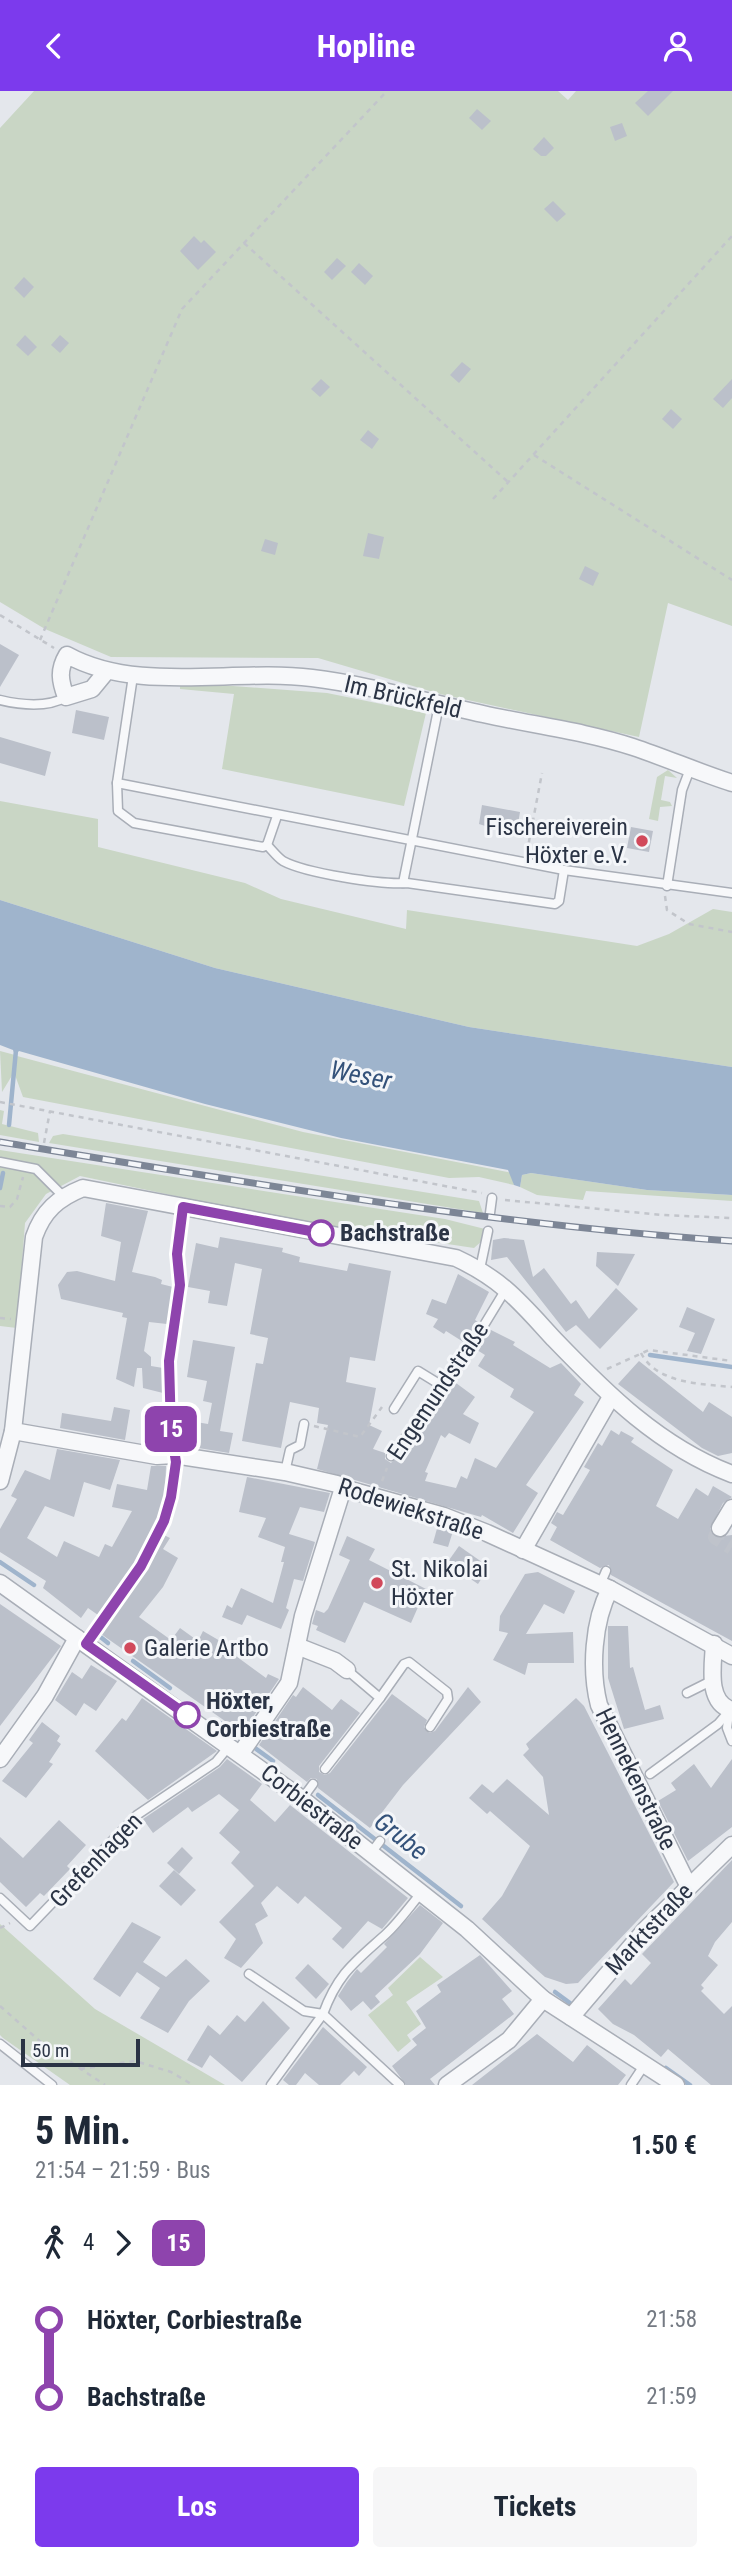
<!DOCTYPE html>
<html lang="de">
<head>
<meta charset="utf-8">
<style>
	:root { --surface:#fff; --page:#f6f6f7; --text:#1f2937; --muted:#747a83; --accent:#7c3aed }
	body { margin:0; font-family:"Roboto Condensed",sans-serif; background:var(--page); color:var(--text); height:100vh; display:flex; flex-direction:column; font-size:26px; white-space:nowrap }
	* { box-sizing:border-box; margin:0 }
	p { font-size:23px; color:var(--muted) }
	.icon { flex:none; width:38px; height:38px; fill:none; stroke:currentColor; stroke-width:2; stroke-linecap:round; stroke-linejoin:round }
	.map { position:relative; height:1994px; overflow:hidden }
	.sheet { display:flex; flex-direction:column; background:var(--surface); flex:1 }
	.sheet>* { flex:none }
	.badge { padding:0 14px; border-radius:10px; font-size:24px; line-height:46px }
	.scale { position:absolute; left:21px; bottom:18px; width:119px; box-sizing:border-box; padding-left:7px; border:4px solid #2b3445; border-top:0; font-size:19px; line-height:24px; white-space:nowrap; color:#2b3445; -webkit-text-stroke:5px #f4f6f9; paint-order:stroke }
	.map>.badge { position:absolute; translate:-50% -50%; box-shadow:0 0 0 4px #fff }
	.legs { display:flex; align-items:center; gap:10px; height:77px; padding:0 35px; font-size:23px }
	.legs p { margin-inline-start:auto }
	.head { display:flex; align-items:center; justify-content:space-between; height:119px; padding:0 35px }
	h1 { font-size:38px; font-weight:700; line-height:52px }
	.primary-button { display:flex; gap:14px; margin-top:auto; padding:14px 35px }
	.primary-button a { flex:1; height:80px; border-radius:7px; background:var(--accent); color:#fff; font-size:28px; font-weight:700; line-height:80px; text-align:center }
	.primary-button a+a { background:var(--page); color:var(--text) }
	ul { padding:0 35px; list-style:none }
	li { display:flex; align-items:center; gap:24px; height:77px; font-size:26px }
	li i { display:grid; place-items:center; width:10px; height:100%; margin:0 9px; background:currentColor }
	li i::after { content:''; width:18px; height:18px; margin:-9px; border:5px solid; border-radius:50%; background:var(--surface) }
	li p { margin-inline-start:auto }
	li:first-child i { background:linear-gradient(#0000 50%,currentColor 0) }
	li:last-child i { background:linear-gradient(currentColor 50%,#0000 0) }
	header { display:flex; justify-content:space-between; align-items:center; height:91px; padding:0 35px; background:var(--accent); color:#fff; font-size:32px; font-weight:700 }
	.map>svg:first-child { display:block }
	.green { fill:#c9d6c5 }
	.water { fill:#9fb4cc }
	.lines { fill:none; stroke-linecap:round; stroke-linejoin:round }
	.stream { stroke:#9fb4cc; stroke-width:4.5 }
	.building { fill:#bbc0ca }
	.street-tunnel { stroke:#bfc3cb; stroke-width:16; stroke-dasharray:16 8; stroke-linecap:butt }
	.lane-casing { stroke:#a9aeb7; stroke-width:11 }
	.street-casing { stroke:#a9aeb7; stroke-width:19 }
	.path { stroke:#c2c5cb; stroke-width:2.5; stroke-dasharray:5 5; stroke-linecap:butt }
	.lane { stroke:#f7f8fa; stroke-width:8 }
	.street { stroke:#f7f8fa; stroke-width:16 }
	.rail-casing { stroke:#7d8696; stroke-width:7 }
	.rail { stroke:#f4f6f9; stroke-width:4.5; stroke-dasharray:13; stroke-linecap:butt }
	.line-1-casing { stroke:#fff; stroke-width:16 }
	.line-1 { stroke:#8e44ad; stroke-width:10 }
	.poi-dot { fill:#d1495b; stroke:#f4f6f9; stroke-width:2.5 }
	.stop-1-dot { fill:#fff; stroke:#8e44ad; stroke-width:3.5 }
	.labels { text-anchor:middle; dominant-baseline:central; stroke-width:6; stroke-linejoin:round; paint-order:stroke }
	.street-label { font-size:24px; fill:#2b3445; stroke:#f4f6f9 }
	.poi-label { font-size:24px; fill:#2b3445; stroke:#f4f6f9; text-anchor:start }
	.stop-label { font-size:24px; font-weight:bold; fill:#2b3445; stroke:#f4f6f9; text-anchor:start }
	.water-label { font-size:26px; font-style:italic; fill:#34527a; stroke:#f4f6f9 }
</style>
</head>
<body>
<header><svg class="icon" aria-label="back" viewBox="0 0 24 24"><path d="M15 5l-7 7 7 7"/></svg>Hopline<svg class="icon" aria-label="person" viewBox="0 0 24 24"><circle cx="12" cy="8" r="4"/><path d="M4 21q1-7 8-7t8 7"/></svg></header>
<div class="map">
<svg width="732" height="1994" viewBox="0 0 732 1994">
	<rect width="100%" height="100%" fill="#e4e7ec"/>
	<!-- green -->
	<g class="green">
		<polygon points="34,0 558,0 568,9 576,0 732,0 732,535 668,512 639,646 440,603 318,567 111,566 45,538 0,511 0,37"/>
		<polygon points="180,591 327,602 426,622 404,715 222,678 234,603 180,598"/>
		<polygon points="668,679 677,687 665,685 661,709 670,711 672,715 660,716 658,730 649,728 657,686"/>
		<polygon points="0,710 98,728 98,756 245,792 281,808 406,838 407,819 637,855 669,843 713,818 732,821 732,976 469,936 215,877 0,809"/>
		<polygon points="0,960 15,964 13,983 2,1001"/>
		<polygon points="17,965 303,1041 512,1082 514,1094 479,1086 449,1087 23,1006 15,984"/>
		<polygon points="0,1019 4,1020 2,1033 38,1042 39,1051 0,1044"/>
		<polygon points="63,1043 479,1110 483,1122 49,1052 53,1045"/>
		<polygon points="0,1059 445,1128 493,1140 474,1157 301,1131 80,1085 46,1103 25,1132 17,1237 0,1235"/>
		<polygon points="531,1082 647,1099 732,1104 732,1110 586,1100 583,1109 537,1104 520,1096 522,1084"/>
		<polygon points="0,1833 95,1918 225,1994 70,1994 3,1947 0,1944"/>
		<polygon points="420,1866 443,1886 406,1911 421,1933 407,1944 411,1950 398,1961 368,1924 393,1904 388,1897"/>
	</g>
	<!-- water -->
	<polygon class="water" points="0,809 215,877 469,936 732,976 732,1104 647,1099 531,1082 522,1084 520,1096 514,1094 508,1079 341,1047 205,1013 19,960 15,964 13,959 0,954"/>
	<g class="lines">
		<!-- stream -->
		<g class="stream">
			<polyline points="9,1034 16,959"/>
			<polyline points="0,1097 3,1082"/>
			<polyline points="650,1264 732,1276"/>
			<polyline points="0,1471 34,1494"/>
			<polyline points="98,1544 108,1552"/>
			<polyline points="133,1570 170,1597"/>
			<polyline points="220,1632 273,1670"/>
			<polyline points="318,1704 461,1815"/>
			<polyline points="555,1901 574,1915"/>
			<polyline points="666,1977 690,1994"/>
		</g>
	</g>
	<!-- building -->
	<g class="building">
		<polygon points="648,0 673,0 648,25 635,12"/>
		<polygon points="477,18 491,30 482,39 469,27"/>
		<polygon points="622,32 627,45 615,50 610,36"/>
		<polygon points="544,46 554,57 546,65 541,65 533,58"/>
		<polygon points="553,110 566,123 557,131 544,118"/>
		<polygon points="194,145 201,152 204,149 216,161 198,179 180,160"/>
		<polygon points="337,167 346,175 332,189 324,181"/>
		<polygon points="359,172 373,185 365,194 351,181"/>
		<polygon points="24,186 34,196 24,207 14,197"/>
		<polygon points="25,244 37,256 28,265 16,254"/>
		<polygon points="60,244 69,252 60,262 51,254"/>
		<polygon points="462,271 471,278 459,292 450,284"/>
		<polygon points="321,288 330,296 320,306 311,298"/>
		<polygon points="732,288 732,307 723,317 713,308"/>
		<polygon points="671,318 682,328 673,338 662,328"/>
		<polygon points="368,339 379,348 372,358 360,349"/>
		<polygon points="368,442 384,446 379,468 363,465"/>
		<polygon points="265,448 278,452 275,464 261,460"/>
		<polygon points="585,475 599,482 593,495 579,488"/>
		<polygon points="0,553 19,564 0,596"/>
		<polygon points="76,619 109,626 104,649 72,642"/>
		<polygon points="0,646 51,661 45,685 0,672"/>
		<polygon points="482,714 520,721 517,739 505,737 504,741 479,733"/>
		<polygon points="631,736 653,740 649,761 627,757"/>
		<polygon points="106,1112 148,1120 132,1181 155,1186 162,1189 161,1193 173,1196 167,1233 149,1231 144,1260 151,1266 151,1275 163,1277 163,1302 143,1297 142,1277 137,1277 134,1296 116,1288 127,1227 122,1226 123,1222 61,1208 58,1194 67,1181 77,1180 115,1190 121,1151 101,1145"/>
		<polygon points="220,1146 283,1157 282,1161 300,1166 299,1171 347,1180 349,1172 391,1180 375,1270 350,1266 346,1291 376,1297 369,1334 382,1340 373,1358 385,1362 385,1368 391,1372 408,1353 411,1355 456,1292 475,1306 463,1323 479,1332 470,1353 449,1342 445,1347 441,1344 425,1381 428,1382 425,1390 456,1397 461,1385 467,1388 475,1367 496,1377 534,1321 510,1306 514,1298 478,1275 485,1264 477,1259 489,1238 515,1251 513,1254 550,1277 561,1272 581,1293 574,1304 584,1311 526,1394 538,1402 513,1442 482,1424 481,1426 317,1378 328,1334 317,1332 319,1317 290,1311 281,1357 242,1350 256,1272 263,1273 268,1247 250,1243 262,1178 235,1172 227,1215 208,1212 210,1200 188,1196 196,1152 218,1157"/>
		<polygon points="504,1147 524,1149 533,1186 544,1177 571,1213 576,1209 589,1228 616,1197 638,1218 600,1258 576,1234 566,1241 507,1166 491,1169 493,1149"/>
		<polygon points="597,1161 635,1163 618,1195 596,1175"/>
		<polygon points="458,1183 489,1201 475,1229 478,1231 465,1252 446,1240 444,1243 433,1236 438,1228 426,1223 432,1208 446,1213"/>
		<polygon points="687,1216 715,1228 701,1263 687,1260 695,1242 679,1236"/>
		<polygon points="193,1249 235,1256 220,1340 233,1342 229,1362 180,1354 184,1329 208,1333 212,1312 203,1310 207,1290 187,1286"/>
		<polygon points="639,1270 703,1321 709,1311 732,1326 732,1362 718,1365 702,1357 618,1293"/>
		<polygon points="114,1316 130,1319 125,1349 60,1337 62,1322 111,1330"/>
		<polygon points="144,1322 162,1325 161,1354 146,1352"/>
		<polygon points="611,1339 619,1344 621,1340 634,1347 631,1351 673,1379 656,1415 678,1428 696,1397 708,1405 713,1395 732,1406 723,1412 710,1438 715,1446 732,1444 732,1550 611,1484 609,1474 600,1477 550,1449 557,1436 551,1432 557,1421 563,1424 590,1379 584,1376 598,1352 602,1355"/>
		<polygon points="57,1358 120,1369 110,1399 84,1391 74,1426 45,1415 27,1447 57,1466 64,1450 99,1466 105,1453 112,1456 132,1420 112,1416 117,1393 147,1399 151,1375 166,1375 165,1405 158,1428 135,1472 98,1524 88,1517 81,1527 43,1497 46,1490 0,1461 0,1438 17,1408 11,1405 21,1386 25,1379 50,1389"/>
		<polygon points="247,1386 330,1402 324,1421 300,1416 289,1443 315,1451 303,1490 294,1488 286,1517 289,1519 281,1538 247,1524 242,1534 222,1526 227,1514 232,1517 241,1497 273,1512 284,1471 281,1471 285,1456 258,1446 266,1427 239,1421"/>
		<polygon points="438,1434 453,1440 448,1456 433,1452"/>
		<polygon points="164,1444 170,1447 163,1458 178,1467 163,1496 139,1526 171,1549 180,1537 198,1550 203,1540 227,1554 225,1557 266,1587 268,1583 279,1588 242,1642 101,1543 146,1479"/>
		<polygon points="347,1445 375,1458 369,1469 426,1498 411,1532 364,1511 345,1552 316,1539 318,1535 312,1533 316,1519 324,1522 328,1518 350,1469 339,1464"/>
		<polygon points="459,1455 489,1476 478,1493 447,1472"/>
		<polygon points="538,1481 575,1500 564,1523 544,1513 526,1543 573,1541 574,1572 528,1572 525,1584 493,1569 508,1542 499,1540 500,1525 525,1483"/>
		<polygon points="0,1513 61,1555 0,1635"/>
		<polygon points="608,1535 628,1535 630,1577 633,1576 645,1619 660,1614 664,1628 624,1638 608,1587"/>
		<polygon points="91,1574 117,1590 96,1620 84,1612 76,1625 55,1609 72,1581 82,1588"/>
		<polygon points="303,1596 332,1619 341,1608 360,1622 319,1675 319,1681 325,1684 330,1682 392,1603 427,1629 424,1636 429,1642 435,1640 468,1596 481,1611 403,1694 370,1737 318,1697 317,1688 311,1687 307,1691 259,1654 293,1604 296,1606"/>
		<polygon points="142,1607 217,1660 148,1709 95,1660 122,1627 126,1630"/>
		<polygon points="576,1607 584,1615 674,1791 578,1892 566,1893 545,1886 537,1879 482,1828 502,1805 530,1755 490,1720 487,1723 469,1707 482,1693 493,1702 507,1688 549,1724 543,1686 523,1664 529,1658 526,1653"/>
		<polygon points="42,1631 60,1645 57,1650 61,1653 49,1671 53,1673 26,1707 2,1690 33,1652 29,1649"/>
		<polygon points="227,1668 262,1693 250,1709 275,1731 290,1714 408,1807 382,1838 368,1830 343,1858 332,1848 342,1837 305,1805 298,1813 277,1795 261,1812 268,1825 255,1833 263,1852 241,1877 224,1867 236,1848 219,1831 254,1795 231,1772 240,1761 219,1742 239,1719 219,1703 192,1721 188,1716 153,1742 143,1728 220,1676"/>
		<polygon points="732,1668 732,1736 688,1770 658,1710 676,1699 671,1692 694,1673 711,1697"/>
		<polygon points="59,1729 86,1754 67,1775 70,1778 44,1805 40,1802 26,1816 0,1791 0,1746 23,1767"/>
		<polygon points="182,1756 193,1767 179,1783 167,1772"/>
		<polygon points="732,1769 732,1831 715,1851 708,1865 718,1874 701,1894 704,1897 701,1900 724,1923 732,1915 732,1994 711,1994 668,1958 661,1966 634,1944 613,1933 598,1918 625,1888 631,1894 651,1872 642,1863"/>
		<polygon points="174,1779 196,1799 181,1815 159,1795"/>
		<polygon points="420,1814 443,1832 420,1863 375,1905 380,1911 371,1919 363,1910 351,1920 338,1905 347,1891 357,1878 361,1882 387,1856 384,1853"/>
		<polygon points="132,1831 161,1846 143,1871 166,1886 186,1868 210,1890 189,1910 168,1942 140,1927 160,1897 137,1881 120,1906 93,1888"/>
		<polygon points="480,1864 512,1900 502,1908 514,1923 430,1988 435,1994 406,1994 392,1975 417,1954 412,1948 426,1937 416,1920 441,1901 437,1894"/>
		<polygon points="308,1873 329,1893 316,1908 295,1887"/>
		<polygon points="263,1910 290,1937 242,1991 210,1964 202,1977 187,1969 208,1934 220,1944 237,1924 245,1931"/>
		<polygon points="323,1936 367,1976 359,1985 354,1980 340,1994 319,1994 305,1982 296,1994 289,1994 283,1989"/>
		<polygon points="537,1943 573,1971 587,1954 626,1984 618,1994 472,1994"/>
	</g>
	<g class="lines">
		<!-- street-tunnel -->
		<polyline class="street-tunnel" points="720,1437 716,1446 732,1456"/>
		<!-- lane casing -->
		<g class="lane-casing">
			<g id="lane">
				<polyline points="133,585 117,692 118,720 134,732 263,756 267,754"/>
				<path d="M0 609C21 614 47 617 66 606"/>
				<polyline points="117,692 564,779 732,802"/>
				<path d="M267 754C272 759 277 766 283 770 305 782 381 794 407 792L555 813 559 810 564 779"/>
				<polyline points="267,754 277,725"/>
				<polyline points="403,792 439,614"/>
				<polyline points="667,795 682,699 690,678"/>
				<polyline points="0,1071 36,1078 63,1105"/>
				<polyline points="490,1122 492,1107"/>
				<polyline points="480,1178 488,1140"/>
				<polyline points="394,1318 418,1280 444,1296"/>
				<polyline points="391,1365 453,1285 506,1198"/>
				<polyline points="285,1381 290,1359 300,1354 304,1333"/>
				<polyline points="600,1494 606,1480"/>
				<polyline points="86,1553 141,1475 164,1430 171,1406 176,1371 170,1324 169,1270 180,1193 177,1163 183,1117"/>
				<polyline points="687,1602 713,1589"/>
				<polyline points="380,1607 404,1573 409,1571 447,1601 448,1608 430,1636"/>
				<polyline points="729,1622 727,1637 732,1650"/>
				<polyline points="325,1678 380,1607 347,1579"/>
				<polyline points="650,1683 718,1633 730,1619"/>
				<polyline points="302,1708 313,1693"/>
				<polyline points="371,1762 380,1750"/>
				<polyline points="0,1807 30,1835 137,1724 216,1671 230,1654"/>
				<path d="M249 1883 304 1920 323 1923C338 1882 355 1871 386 1843 399 1831 410 1815 422 1801"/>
				<polyline points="0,1953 52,1994"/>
				<polyline points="271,1994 323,1923 400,1994"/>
				<polyline points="631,1994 645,1973"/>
			</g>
		</g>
		<!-- street casing -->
		<g class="street-casing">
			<g id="street">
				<path d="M106 581 92 598 66 606C60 590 58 579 67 564 138 603 233 577 312 587 370 594 425 611 483 623 532 634 584 640 633 656 666 667 698 681 732 692"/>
				<polyline points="13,1340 157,1365 174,1364 285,1381 337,1393 343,1397 444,1425 487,1442 610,1498 732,1565"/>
				<path d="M0 1390 13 1340 34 1146C43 1120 58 1107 83 1097L456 1167C503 1189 520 1211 554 1248 606 1302 660 1356 732 1383"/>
				<polyline points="720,1437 732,1417"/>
				<polyline points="523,1459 611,1306"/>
				<polyline points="0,1492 302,1708 467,1838 543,1908 676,1994"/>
				<path d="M610 1498C593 1530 590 1579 599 1614L688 1794"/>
				<path d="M714 1553C713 1574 706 1612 732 1619"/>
				<polyline points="297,1555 335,1570 347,1579"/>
				<polyline points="241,1662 289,1592 303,1525 343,1397"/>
				<polyline points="0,1668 45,1605 77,1547"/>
				<polyline points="571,1926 646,1838 732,1754"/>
				<polyline points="447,1994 509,1949 543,1908"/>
			</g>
		</g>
		<!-- path -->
		<g class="path">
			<polyline points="244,152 508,391"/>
			<polyline points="534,364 732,489"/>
			<polyline points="493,408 732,145"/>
			<polyline points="0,524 54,557"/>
			<polyline points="40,549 182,218 387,0"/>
			<polyline points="527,761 542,682"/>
			<polyline points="665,805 667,819 689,833 732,841"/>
			<polyline points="0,1011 482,1102"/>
			<polyline points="44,1052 50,1020"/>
			<polyline points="505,1109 662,1124 732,1127"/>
			<polyline points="0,1115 10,1116 17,1108 23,1086"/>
			<polyline points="0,1227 11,1228"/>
			<path d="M641 1262C657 1293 702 1293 732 1296"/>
			<polyline points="607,1278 649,1259 732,1270"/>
			<polyline points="314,1335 360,1346 382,1316"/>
			<polyline points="382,1390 387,1377"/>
			<polyline points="0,1837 10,1832"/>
			<polyline points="0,1915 42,1952 105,1994"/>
			<polyline points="80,1978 135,1970 171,1981 193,1994"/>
		</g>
		<!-- lane -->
		<use href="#lane" class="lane"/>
		<!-- street -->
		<use href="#street" class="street"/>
		<!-- rail casing -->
		<g class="rail-casing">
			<path id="rail" d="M0 1051C243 1091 486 1133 732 1150"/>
		</g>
		<!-- rail -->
		<use href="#rail" class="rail"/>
	</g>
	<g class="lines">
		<!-- line-1 casing -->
		<g class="line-1-casing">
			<polyline id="line-1" points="187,1624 86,1553 141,1475 164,1430 171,1406 176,1371 171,1340 169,1270 180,1194 177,1163 183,1116 321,1142"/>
		</g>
		<!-- line-1 -->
		<use href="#line-1" class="line-1"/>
	</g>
	<!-- markers -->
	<g class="poi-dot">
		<circle cx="642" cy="750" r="7"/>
		<circle cx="377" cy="1492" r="7"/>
		<circle cx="130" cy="1557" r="7"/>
	</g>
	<g class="stop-1-dot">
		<circle cx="321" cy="1142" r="12"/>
		<circle cx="187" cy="1624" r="12"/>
	</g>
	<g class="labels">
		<!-- street labels -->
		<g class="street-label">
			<text transform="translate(403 606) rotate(13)">Im Brückfeld</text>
			<text transform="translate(438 1300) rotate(-56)">Engemundstraße</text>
			<text transform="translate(411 1418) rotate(18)">Rodewiekstraße</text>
			<text transform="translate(636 1688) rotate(64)">Hennekenstraße</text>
			<text transform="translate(312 1716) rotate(38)">Corbiestraße</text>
			<text transform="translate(96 1769) rotate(-46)">Grefenhagen</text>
			<text transform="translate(649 1838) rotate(-47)">Marktstraße</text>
		</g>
		<!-- poi labels -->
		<g class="poi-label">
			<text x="628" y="736" text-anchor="end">Fischereiverein<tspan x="628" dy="28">Höxter e.V.</tspan></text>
			<text x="391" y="1478">St. Nikolai<tspan x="391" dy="28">Höxter</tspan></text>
			<text x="144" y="1557">Galerie Artbo</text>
		</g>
		<!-- stop labels -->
		<g class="stop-label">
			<text x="340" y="1142">Bachstraße</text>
			<text x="206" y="1610">Höxter,<tspan x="206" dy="28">Corbiestraße</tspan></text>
		</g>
		<!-- water labels -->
		<g class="water-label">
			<text transform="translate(361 984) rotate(11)">Weser</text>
			<text transform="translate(401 1745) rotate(38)">Grube</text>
		</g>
	</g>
</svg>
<div class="scale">50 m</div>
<b class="badge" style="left:171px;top:1338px;background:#8e44ad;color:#fff">15</b>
</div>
<section class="sheet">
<div class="head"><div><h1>5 Min.</h1><p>21:54 – 21:59 · Bus</p></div><b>1.50 €</b></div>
<div class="legs"><svg class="icon" aria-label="walk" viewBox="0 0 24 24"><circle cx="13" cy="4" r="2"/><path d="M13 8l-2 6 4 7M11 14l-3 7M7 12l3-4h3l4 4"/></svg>4<svg class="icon" aria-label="forward" viewBox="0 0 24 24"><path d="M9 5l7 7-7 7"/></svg><b class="badge" style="background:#8e44ad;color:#fff">15</b></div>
<ul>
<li><i style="color:#8e44ad"></i><b>Höxter, Corbiestraße</b><p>21:58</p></li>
<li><i style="color:#8e44ad"></i><b>Bachstraße</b><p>21:59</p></li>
</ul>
<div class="primary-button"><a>Los</a><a>Tickets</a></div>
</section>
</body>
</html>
